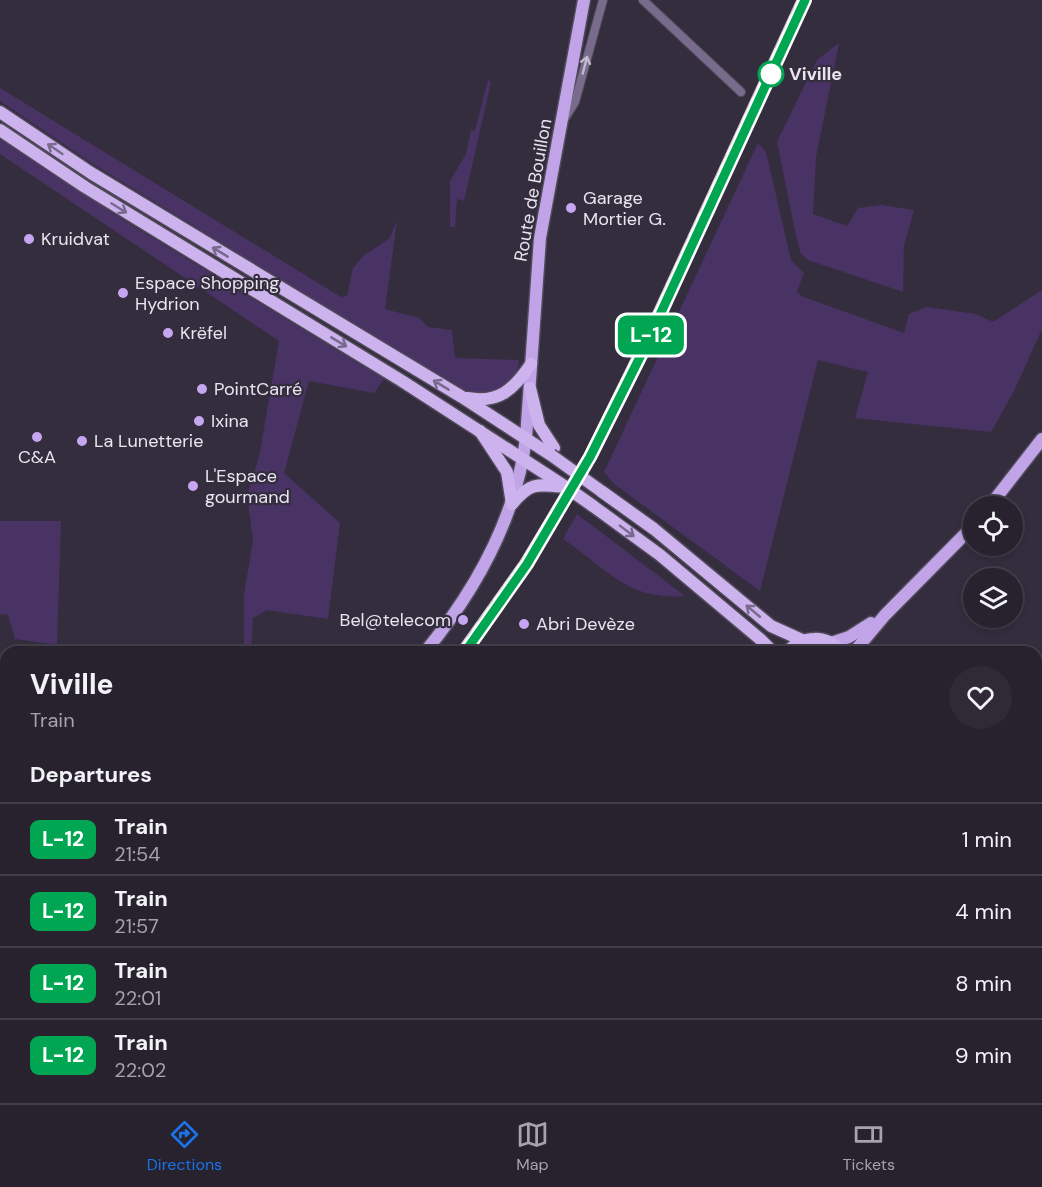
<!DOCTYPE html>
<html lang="en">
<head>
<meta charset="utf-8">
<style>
	:root { --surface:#27222e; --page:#2f2a36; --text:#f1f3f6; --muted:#a4a4aa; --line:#433f4a; --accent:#1a73e8 }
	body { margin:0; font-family:"DM Sans",sans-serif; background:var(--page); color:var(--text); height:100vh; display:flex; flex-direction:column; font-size:22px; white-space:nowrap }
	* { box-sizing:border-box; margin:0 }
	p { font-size:20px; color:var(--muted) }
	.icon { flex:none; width:33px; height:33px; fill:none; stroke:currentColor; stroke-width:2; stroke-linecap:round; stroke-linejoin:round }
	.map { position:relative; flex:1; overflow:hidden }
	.sheet { position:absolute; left:0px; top:646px; width:1042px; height:458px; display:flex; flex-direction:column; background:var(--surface); border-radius:18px 18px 0 0; box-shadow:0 3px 9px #0003,0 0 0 2px var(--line) }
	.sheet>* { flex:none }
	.badge { padding:0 12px; border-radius:9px; font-size:21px; line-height:39px }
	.controls { position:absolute; left:963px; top:496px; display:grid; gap:12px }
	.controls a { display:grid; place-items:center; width:60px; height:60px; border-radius:50%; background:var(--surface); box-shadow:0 3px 9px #0003,0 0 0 2px var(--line); font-size:30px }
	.map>.badge { position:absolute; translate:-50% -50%; box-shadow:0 0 0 3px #fff }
	h2 { padding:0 30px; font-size:22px; line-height:54px }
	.round { display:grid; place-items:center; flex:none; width:63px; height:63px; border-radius:32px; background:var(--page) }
	.head { display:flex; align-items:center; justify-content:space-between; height:102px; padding:0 30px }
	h1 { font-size:28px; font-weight:800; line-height:45px }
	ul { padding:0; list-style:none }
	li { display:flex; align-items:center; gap:18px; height:72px; padding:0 30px; border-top:2px solid var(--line) }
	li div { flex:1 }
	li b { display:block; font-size:22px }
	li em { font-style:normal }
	li .badge { min-width:66px; font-weight:700; text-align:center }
	.dock { display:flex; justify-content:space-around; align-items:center; height:84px; border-top:2px solid var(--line); background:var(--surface); font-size:16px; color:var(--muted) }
	.dock a { display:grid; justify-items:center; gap:3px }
	.dock .selected { color:var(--accent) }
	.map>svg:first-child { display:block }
	.green { fill:#493264 }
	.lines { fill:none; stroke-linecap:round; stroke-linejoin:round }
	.river { stroke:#270045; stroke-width:16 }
	.minor-casing { stroke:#514a5a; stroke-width:10 }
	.primary-casing { stroke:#514a5a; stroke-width:15 }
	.trunk-casing { stroke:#514a5a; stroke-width:15 }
	.minor { stroke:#796b8c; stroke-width:8 }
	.primary { stroke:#c1a4e8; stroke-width:12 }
	.trunk { stroke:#ccb3ee; stroke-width:12 }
	.rail-casing { stroke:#cdc8d5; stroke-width:5 }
	.rail { stroke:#342d3e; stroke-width:3; stroke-dasharray:9; stroke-linecap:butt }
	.trunk-bridge-casing { stroke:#514a5a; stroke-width:15; stroke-linecap:butt }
	.trunk-bridge { stroke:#ccb3ee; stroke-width:12 }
	.oneway { stroke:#c2bacd }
	.oneway2 { stroke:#78698d }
	.line-casing { stroke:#fff; stroke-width:14 }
	.line { stroke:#00a651; stroke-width:9 }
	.stop-dot { fill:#fff; stroke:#00a651; stroke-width:3 }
	.poi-dot { fill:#c6a6f0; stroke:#342d3e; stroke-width:2 }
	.labels { text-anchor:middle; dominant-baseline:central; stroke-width:4.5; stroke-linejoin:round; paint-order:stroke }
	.stop-label { font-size:18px; font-weight:bold; fill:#e9e4f0; stroke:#342d3e; text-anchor:start }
	.street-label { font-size:18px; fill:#e9e4f0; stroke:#342d3e }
	.poi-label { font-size:18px; fill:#e9e4f0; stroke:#342d3e; text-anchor:start }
</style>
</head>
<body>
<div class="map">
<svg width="1042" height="1103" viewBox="0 0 1042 1103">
	<rect width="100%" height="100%" fill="#342d3e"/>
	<!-- green -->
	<g class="green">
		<polygon points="839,43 816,157 813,214 847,226 858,208 881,205 914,210 904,246 903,292 808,260 801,254 797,240 777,142 817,60"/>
		<polygon points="488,80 491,82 464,201 457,199 455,227 450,227 450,181 466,154 471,130 475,131"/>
		<path d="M0 88 341 297 347 296 353 268 363 256 389 239 397 221 385 309 419 318 428 327 452 330 455 358 519 360C518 378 507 385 493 395L465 393 90 162 0 101Z"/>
		<polygon points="0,139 120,218 384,379 374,393 309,381 284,473 340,523 328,619 267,610 253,618 251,652 244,652 244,594 253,540 247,495 259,457 279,341 0,154"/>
		<polygon points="758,143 766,152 791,260 804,273 797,291 801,296 904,333 909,314 927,307 976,314 993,322 1042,290 1042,329 1013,393 991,432 855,418 868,372 818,360 760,591 614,484 604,472"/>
		<path d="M577 514 685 596C626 601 606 567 563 539Z"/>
		<polygon points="0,521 61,521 57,645 15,639 8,615 0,614"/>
	</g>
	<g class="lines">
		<!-- river -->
		<g class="river">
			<polyline points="0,988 6,991"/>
			<polyline points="188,1098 189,1103"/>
		</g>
		<!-- minor casing -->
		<g class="minor-casing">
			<g id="minor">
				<polyline points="643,0 741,92"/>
				<polyline points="565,118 575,102 603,0"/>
				<polyline points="0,783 6,782"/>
			</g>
		</g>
		<!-- primary casing -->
		<g class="primary-casing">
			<g id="primary">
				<polyline points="989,507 1042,439"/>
				<polyline points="831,643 849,637 871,623"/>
				<path d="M425 652C475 591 516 518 526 438L540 238 584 0"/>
				<polyline points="854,652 885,615 974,525"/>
				<polyline points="232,1103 233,1098"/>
				<polyline points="305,1103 310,1098"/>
			</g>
		</g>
		<!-- trunk casing -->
		<g class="trunk-casing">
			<g id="trunk">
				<polyline points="0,112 91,173 462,397 551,455"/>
				<polyline points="0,130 85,187 402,381 566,487"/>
				<polyline points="530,388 539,425 554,448"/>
				<path d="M467 398C499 404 514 389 531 364"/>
				<polyline points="480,431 507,472 512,504"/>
				<polyline points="601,491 654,529 771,626 802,640"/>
				<path d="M512 504C530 482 537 484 565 487"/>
				<polyline points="593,506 660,555 760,639 773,652"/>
				<path d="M787 652C803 635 826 634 842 652"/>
				<polyline points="1036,906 1042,913"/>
				<polyline points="1036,931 1042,938"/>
			</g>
		</g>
		<!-- minor -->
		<use href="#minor" class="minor"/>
		<!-- primary -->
		<use href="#primary" class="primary"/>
		<!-- trunk -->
		<use href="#trunk" class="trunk"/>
		<!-- rail casing -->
		<g class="rail-casing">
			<g id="rail">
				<polyline points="458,652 522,562 586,455 641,343 799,0"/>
				<polyline points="0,1095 6,1090"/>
			</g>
		</g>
		<!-- rail -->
		<use href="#rail" class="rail"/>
		<!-- trunk-bridge casing -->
		<g class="trunk-bridge-casing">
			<g id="trunk-bridge">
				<polyline points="551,455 601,491"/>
				<polyline points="566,487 593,506"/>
			</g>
		</g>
		<!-- trunk-bridge -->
		<use href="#trunk-bridge" class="trunk-bridge"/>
	</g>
	<!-- one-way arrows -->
	<defs><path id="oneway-shaft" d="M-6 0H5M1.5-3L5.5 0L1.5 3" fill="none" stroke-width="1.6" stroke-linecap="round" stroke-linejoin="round" transform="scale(1.5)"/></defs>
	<use class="oneway" href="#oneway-shaft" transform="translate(585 65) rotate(-75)"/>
	<g class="oneway2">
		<use href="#oneway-shaft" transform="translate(55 149) rotate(-146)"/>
		<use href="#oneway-shaft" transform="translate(119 208) rotate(32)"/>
		<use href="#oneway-shaft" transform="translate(220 252) rotate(-149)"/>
		<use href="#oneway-shaft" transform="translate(339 342) rotate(31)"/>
		<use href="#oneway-shaft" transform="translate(441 385) rotate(-149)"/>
		<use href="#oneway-shaft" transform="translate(627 531) rotate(37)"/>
		<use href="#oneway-shaft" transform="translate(753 611) rotate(-140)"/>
	</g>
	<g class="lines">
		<!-- line casing -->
		<g class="line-casing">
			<polyline id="line" points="465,652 527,564 590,457 646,345 805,0"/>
		</g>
		<!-- line -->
		<use href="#line" class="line"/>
	</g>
	<!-- markers -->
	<circle class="stop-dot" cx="771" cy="74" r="12"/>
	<g class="poi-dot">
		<circle cx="571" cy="208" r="6"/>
		<circle cx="29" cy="239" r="6"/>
		<circle cx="123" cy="293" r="6"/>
		<circle cx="168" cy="333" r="6"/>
		<circle cx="202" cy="389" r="6"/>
		<circle cx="199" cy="421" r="6"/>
		<circle cx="37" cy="437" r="6"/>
		<circle cx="82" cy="441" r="6"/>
		<circle cx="193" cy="486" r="6"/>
		<circle cx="463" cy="620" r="6"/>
		<circle cx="524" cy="624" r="6"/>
	</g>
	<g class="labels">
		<!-- stop labels -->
		<g class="stop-label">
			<text x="789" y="74">Viville</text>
		</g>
		<!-- street labels -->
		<g class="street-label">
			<text transform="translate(533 190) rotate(-80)">Route de Bouillon</text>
		</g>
		<!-- poi labels -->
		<g class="poi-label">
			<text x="583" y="198">Garage<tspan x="583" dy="21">Mortier G.</tspan></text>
			<text x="41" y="239">Kruidvat</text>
			<text x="135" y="283">Espace Shopping<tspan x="135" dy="21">Hydrion</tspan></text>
			<text x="180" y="333">Krëfel</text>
			<text x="214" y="389">PointCarré</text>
			<text x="211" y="421">Ixina</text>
			<text x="94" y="441">La Lunetterie</text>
			<text x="37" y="457" text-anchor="middle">C&amp;A</text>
			<text x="205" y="476">L'Espace<tspan x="205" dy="21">gourmand</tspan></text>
			<text x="451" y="620" text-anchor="end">Bel@telecom</text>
			<text x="536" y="624">Abri Devèze</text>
		</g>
	</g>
</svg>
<div class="controls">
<a><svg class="icon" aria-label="locate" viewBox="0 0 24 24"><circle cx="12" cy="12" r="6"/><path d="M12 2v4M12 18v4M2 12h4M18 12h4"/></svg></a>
<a><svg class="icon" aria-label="layers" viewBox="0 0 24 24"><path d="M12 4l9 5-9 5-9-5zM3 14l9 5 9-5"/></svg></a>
</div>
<b class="badge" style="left:651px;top:335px;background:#00a651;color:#fff">L-12</b>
<section class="sheet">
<div class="head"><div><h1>Viville</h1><p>Train</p></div><a class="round"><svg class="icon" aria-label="heart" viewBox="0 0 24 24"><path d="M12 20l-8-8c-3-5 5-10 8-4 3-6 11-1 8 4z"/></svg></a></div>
<h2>Departures</h2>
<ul>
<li><span class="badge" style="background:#00a651;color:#fff">L-12</span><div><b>Train</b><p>21:54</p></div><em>1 min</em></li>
<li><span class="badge" style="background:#00a651;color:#fff">L-12</span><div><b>Train</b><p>21:57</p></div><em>4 min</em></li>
<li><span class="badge" style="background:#00a651;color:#fff">L-12</span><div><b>Train</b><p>22:01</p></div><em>8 min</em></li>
<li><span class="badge" style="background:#00a651;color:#fff">L-12</span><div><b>Train</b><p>22:02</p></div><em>9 min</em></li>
</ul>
</section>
</div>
<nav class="dock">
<a class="selected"><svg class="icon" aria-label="directions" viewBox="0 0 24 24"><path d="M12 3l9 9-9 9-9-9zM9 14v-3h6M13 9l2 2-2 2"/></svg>Directions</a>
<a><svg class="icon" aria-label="map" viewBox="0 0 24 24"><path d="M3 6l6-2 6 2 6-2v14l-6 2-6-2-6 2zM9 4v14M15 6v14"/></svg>Map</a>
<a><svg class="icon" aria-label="tickets" viewBox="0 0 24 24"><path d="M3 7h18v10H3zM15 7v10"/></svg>Tickets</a>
</nav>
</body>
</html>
